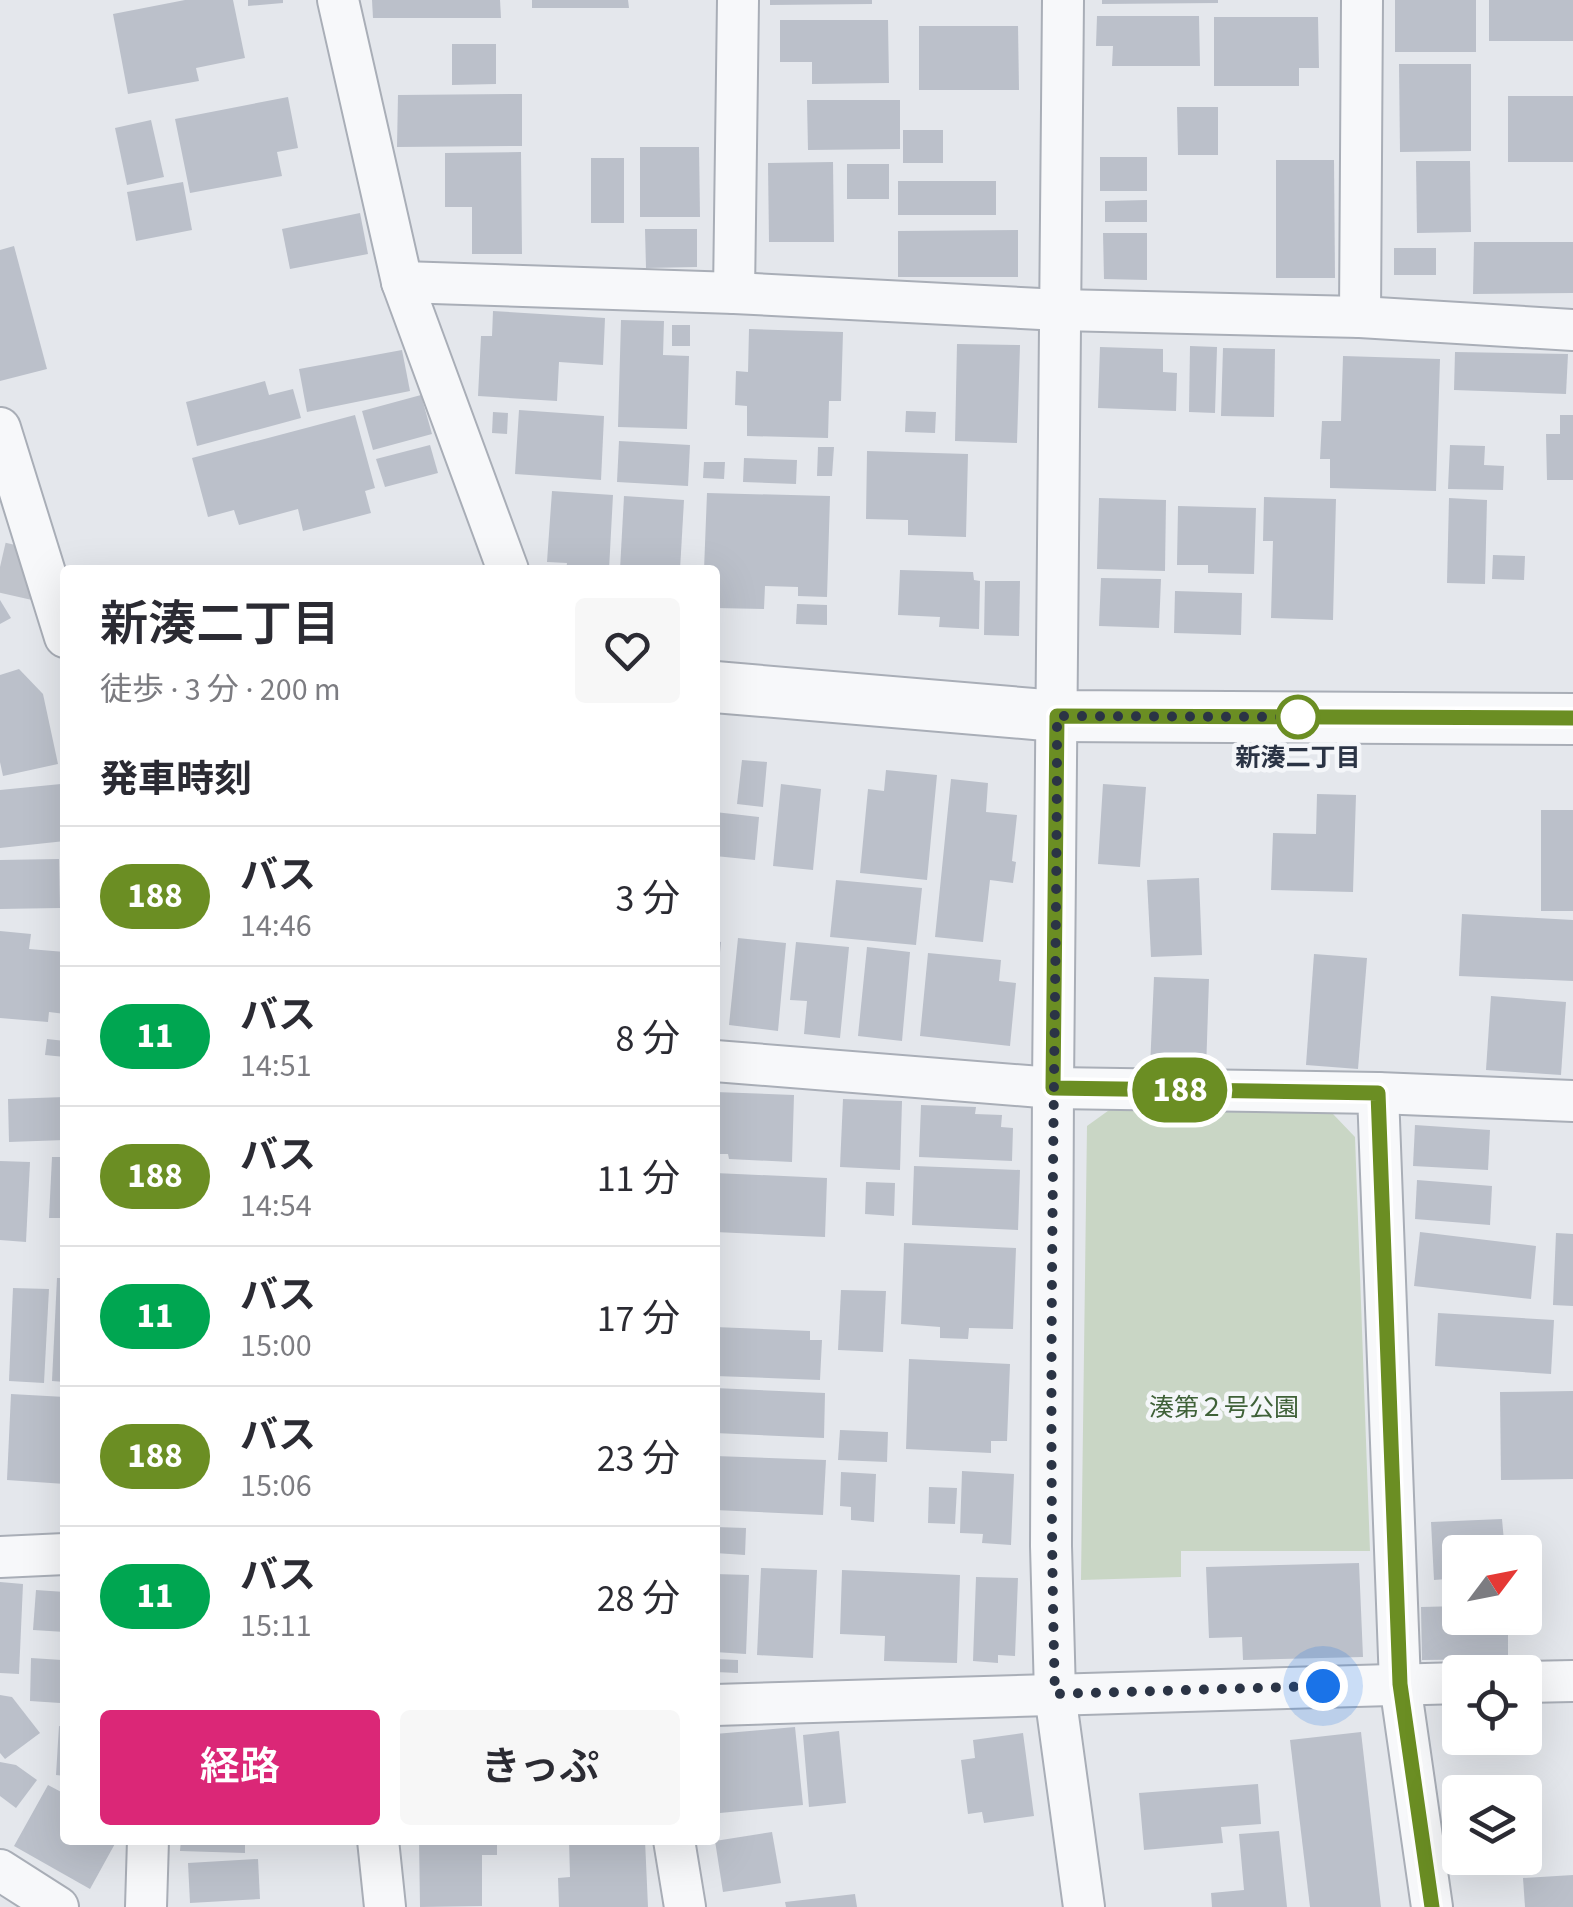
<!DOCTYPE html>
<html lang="ja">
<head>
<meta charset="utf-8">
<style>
	:root { --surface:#fff; --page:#f7f7f7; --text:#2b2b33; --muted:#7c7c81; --line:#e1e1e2; --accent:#db2777 }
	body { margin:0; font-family:"Source Sans 3","Noto Sans JP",sans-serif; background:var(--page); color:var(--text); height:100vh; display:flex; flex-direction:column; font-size:38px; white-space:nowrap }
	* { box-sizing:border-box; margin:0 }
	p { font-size:32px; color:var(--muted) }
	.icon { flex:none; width:55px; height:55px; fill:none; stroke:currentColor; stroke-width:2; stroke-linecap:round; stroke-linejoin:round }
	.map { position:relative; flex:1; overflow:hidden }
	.details { position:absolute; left:60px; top:565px; width:660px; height:1280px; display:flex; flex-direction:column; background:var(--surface); border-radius:10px; box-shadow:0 10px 40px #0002 }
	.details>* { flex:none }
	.badge { padding:0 20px; border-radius:32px; font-size:35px; line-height:65px }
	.needle { width:65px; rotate:58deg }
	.buttons { position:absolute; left:1442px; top:1535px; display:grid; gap:20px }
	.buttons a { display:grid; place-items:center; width:100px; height:100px; border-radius:10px; background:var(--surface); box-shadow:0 10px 40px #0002; font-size:50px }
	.you { position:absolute; width:50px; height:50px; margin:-25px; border:8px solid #fff; border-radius:50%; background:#1a73e8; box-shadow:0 0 0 15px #1a73e833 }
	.map>.badge { position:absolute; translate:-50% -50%; box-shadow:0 0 0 5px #fff }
	h2 { padding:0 40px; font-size:38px; line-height:90px }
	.round { display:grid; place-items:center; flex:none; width:105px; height:105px; border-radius:10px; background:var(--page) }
	.head { display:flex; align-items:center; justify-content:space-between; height:170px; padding:0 40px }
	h1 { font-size:48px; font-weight:600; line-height:75px }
	.primary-button { display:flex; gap:20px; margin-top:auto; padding:20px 40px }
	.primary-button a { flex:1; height:115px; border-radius:10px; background:var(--accent); color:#fff; font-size:40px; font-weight:600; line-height:115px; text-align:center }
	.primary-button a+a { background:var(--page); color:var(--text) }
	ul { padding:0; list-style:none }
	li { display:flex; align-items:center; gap:30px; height:140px; padding:0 40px; border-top:2px solid var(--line) }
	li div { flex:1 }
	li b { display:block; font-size:38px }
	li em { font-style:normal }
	li .badge { min-width:110px; font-weight:700; text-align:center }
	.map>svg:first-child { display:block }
	.green { fill:#c9d6c5 }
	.building { fill:#bbc0ca }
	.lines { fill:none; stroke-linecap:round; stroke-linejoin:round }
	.tertiary-tunnel { stroke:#bfc3cb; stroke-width:50; stroke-dasharray:50 25; stroke-linecap:butt }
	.minor-casing { stroke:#a9aeb7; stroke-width:44 }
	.tertiary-casing { stroke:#a9aeb7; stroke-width:54 }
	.minor { stroke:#f7f8fa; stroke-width:40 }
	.tertiary { stroke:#f7f8fa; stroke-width:50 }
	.line-casing { stroke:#fff; stroke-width:22 }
	.line { stroke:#6b8e23; stroke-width:15 }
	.walk { stroke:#2b3445; stroke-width:10; stroke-dasharray:0 18 }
	.stop-dot { fill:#fff; stroke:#6b8e23; stroke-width:5 }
	.labels { text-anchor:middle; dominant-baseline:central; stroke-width:9; stroke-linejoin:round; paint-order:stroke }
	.stop-label { font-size:25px; font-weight:bold; fill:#2b3445; stroke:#f4f6f9 }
	.park-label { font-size:25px; fill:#3f6138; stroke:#f4f6f9 }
</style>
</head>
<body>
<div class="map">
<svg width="1573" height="1907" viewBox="0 0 1573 1907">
	<rect width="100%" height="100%" fill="#e4e7ec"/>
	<!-- green -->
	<polygon class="green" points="1112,1108 1333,1114 1355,1137 1370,1551 1181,1551 1181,1577 1081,1580 1087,1126"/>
	<!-- building -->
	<g class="building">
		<polygon points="185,0 233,0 245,58 196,68 199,81 128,94 113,14"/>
		<polygon points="248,0 283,0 283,3 248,6"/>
		<polygon points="372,0 500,0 501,18 373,18"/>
		<polygon points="532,0 628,0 629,8 532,8"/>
		<polygon points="770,0 872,0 872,4 770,5"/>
		<polygon points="1102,0 1218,0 1218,3 1102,4"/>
		<rect x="1395" y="0" width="81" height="52"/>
		<rect x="1489" y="0" width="84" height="41"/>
		<polygon points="1097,16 1199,16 1200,66 1112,66 1113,46 1096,46"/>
		<polygon points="1214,17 1318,17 1319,68 1299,68 1299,86 1214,86"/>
		<polygon points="780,20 888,20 889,83 812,84 812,62 780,62"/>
		<polygon points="919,26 1018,26 1019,90 919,90"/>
		<polygon points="452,44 496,44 496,84 452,85"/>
		<polygon points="1399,64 1471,64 1471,151 1400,152"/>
		<polygon points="522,94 522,146 397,147 398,95"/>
		<rect x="1508" y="96" width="65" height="66"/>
		<polygon points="288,97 298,148 277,152 282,176 190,193 175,119"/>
		<polygon points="807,100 900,100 900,149 808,150"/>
		<polygon points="1177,107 1218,107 1218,155 1178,155"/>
		<polygon points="151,120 164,177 127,185 115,128"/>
		<rect x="903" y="130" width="40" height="33"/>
		<polygon points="640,147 699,147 700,217 640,217"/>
		<polygon points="521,152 522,254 472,254 472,207 445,207 445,153"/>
		<rect x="1100" y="157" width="47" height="34"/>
		<rect x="591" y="158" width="33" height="65"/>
		<polygon points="1276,160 1334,160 1335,278 1276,278"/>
		<polygon points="1416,161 1470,161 1471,232 1417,233"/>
		<polygon points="833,162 834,242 769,242 768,163"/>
		<rect x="847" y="164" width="42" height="35"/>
		<rect x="898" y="181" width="98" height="34"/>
		<polygon points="183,182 192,230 136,241 127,192"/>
		<polygon points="1147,200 1147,222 1105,222 1105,201"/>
		<polygon points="360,213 368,254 290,269 282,229"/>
		<polygon points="645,229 697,229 697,267 646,268"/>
		<polygon points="1018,230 1018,277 898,277 898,231"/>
		<polygon points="1103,233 1147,233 1147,280 1104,279"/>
		<polygon points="1474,242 1573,242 1573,293 1473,294"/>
		<polygon points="14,246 47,369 0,381 0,250"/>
		<rect x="1394" y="248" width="42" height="27"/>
		<polygon points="493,311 605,318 603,365 559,362 557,401 478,396 481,336 492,336"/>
		<polygon points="621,320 664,321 663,355 689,356 687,429 618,427"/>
		<rect x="672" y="325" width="18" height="21"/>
		<polygon points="749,329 843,332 841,401 829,401 828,438 747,436 747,406 735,405 736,371 748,372"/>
		<polygon points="957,344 1020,345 1017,443 955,441"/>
		<polygon points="1190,346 1217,347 1215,413 1189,412"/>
		<polygon points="1100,347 1163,349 1163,372 1177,373 1176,411 1098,408"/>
		<polygon points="1223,348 1275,349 1274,417 1221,416"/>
		<polygon points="402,350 410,391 307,412 299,369"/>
		<polygon points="1455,352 1568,354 1566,394 1454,390"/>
		<polygon points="1343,356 1440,359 1436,491 1330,488 1330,459 1320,459 1322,421 1341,421"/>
		<polygon points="265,381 269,395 293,389 301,418 197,446 186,402"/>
		<polygon points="421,395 432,434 373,450 362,411"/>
		<polygon points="519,410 604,416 601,480 515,474"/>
		<polygon points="906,411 936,412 935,433 905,432"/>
		<polygon points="493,412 508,413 507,434 492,433"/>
		<polygon points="355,415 375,488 365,491 371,513 303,531 298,509 239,525 234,510 208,517 192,458"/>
		<polygon points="1560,415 1573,415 1573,480 1547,480 1546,434 1560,434"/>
		<polygon points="619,441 690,445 688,486 617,482"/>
		<polygon points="430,445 438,473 385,487 376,459"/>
		<polygon points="1450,445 1485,446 1484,465 1504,466 1503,490 1448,489"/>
		<polygon points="818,447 834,447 832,476 817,476"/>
		<polygon points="867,451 968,454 966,537 908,535 908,520 866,519"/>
		<polygon points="744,458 797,460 796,484 743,482"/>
		<polygon points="704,462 725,462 724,479 703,478"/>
		<polygon points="552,491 613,495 609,570 566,570 567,563 547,562"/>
		<polygon points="707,493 830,496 827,597 798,596 798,587 765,586 764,609 715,608 715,570 704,570"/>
		<polygon points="624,496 684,500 680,570 620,570"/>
		<polygon points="1264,497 1336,499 1333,620 1271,618 1273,541 1263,541"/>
		<polygon points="1099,498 1166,500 1165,571 1097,569"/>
		<polygon points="1449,498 1487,500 1485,584 1447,583"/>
		<polygon points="1178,506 1256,508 1254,574 1208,573 1208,565 1177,565"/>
		<polygon points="1493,555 1525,556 1524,580 1492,579"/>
		<polygon points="900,570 973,572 974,580 980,581 979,629 939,627 940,617 898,615"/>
		<polygon points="1101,578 1161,579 1159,628 1099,626"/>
		<polygon points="985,581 1020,581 1019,636 984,635"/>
		<polygon points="1175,591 1242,593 1241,635 1174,633"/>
		<polygon points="0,600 11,618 0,624"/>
		<polygon points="797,604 827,605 827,625 796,624"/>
		<polygon points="19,669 43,694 58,764 3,776 0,762 0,675"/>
		<polygon points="742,760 767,762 763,807 737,804"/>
		<polygon points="886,770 937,775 927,880 860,873 868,789 884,791"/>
		<polygon points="951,779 988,783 986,812 1017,815 1012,861 1016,862 1013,883 990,880 983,942 935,937"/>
		<polygon points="61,784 65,841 0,848 0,790"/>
		<polygon points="781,784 821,789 813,870 773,866"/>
		<polygon points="1103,784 1146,787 1140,867 1098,864"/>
		<polygon points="1317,794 1356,795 1353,892 1271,890 1273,833 1316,834"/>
		<rect x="1541" y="810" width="32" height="101"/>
		<polygon points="715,812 759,817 755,860 715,856"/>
		<polygon points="59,859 60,908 0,909 0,860"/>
		<polygon points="1199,878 1202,955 1151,957 1147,880"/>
		<polygon points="836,880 922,888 916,945 830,937"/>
		<polygon points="1462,914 1573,920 1573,981 1459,976"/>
		<polygon points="0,931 31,934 29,949 65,952 65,1014 49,1012 48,1022 0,1018"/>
		<polygon points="738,938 786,943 778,1031 729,1025"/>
		<polygon points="715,941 721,942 718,974 715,973"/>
		<polygon points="796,942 849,947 840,1038 804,1034 807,1001 790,1000"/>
		<polygon points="867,947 910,952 902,1041 858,1036"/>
		<polygon points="928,953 1001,960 999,981 1016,983 1010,1046 920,1036"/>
		<polygon points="1314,954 1367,958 1358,1069 1306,1065"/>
		<polygon points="1154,977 1209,979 1206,1071 1150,1068"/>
		<polygon points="1491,996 1566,1002 1561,1075 1486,1070"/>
		<polygon points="47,1039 65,1041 65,1057 45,1055"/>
		<polygon points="715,1092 794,1095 792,1162 729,1159 728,1154 715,1154"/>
		<polygon points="65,1097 65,1140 9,1142 8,1099"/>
		<polygon points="843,1099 902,1101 900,1170 840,1167"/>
		<polygon points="921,1105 976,1107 975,1114 1002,1115 1001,1127 1013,1128 1012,1161 919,1157"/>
		<polygon points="1415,1125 1490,1130 1488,1170 1413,1166"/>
		<polygon points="52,1157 65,1157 65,1218 49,1218"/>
		<polygon points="0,1161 30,1162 26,1242 0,1240"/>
		<polygon points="914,1166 1020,1170 1018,1230 912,1225"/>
		<polygon points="715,1173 827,1178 825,1237 715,1232"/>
		<polygon points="1417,1180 1492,1186 1490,1225 1415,1219"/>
		<polygon points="866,1182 895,1183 894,1216 865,1214"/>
		<polygon points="1420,1232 1536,1246 1531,1299 1414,1286"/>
		<polygon points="1556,1233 1573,1234 1573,1306 1553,1305"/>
		<polygon points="904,1243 1016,1248 1013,1329 969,1328 968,1339 940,1338 940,1327 901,1324"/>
		<polygon points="57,1278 65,1278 65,1382 52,1381"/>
		<polygon points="13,1288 49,1289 44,1383 9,1381"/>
		<polygon points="841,1290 886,1291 883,1352 838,1350"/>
		<polygon points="1438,1313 1554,1320 1551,1374 1435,1366"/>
		<polygon points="715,1327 810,1331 810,1340 822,1340 820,1380 715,1376"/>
		<polygon points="909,1359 1010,1364 1007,1441 991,1441 991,1453 906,1449"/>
		<polygon points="715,1388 825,1393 824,1438 715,1433"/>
		<polygon points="1573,1391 1573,1479 1501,1480 1500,1392"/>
		<polygon points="11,1394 65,1397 65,1484 7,1480"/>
		<polygon points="840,1430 888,1432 887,1462 838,1460"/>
		<polygon points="715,1456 826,1460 823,1515 715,1510"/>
		<polygon points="962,1471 1014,1474 1011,1545 982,1543 983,1534 960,1533"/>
		<polygon points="841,1472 876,1474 874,1522 851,1520 851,1507 840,1506"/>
		<polygon points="929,1487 957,1488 955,1524 928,1523"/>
		<polygon points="1502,1519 1505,1552 1460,1552 1460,1578 1434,1580 1431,1522"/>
		<polygon points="715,1527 746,1528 745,1555 715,1553"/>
		<polygon points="1359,1563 1363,1657 1243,1660 1242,1637 1209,1638 1206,1567"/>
		<polygon points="761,1568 817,1570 813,1658 757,1655"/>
		<polygon points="842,1570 960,1575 957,1663 884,1661 885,1636 840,1634"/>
		<polygon points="715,1574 749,1575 746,1654 715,1652"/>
		<polygon points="976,1577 1018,1578 1015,1656 998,1655 998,1663 973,1661"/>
		<polygon points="0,1582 23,1584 19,1674 0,1673"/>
		<polygon points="36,1590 65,1592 65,1632 33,1630"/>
		<polygon points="1460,1606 1460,1618 1508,1618 1508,1659 1422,1660 1421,1607"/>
		<polygon points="31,1658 62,1660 60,1703 30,1701"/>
		<polygon points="715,1659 738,1660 738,1673 715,1672"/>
		<polygon points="0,1695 12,1697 40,1733 5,1759 0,1753"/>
		<polygon points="59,1726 65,1727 65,1776 56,1775"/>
		<polygon points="795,1727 803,1805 720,1813 715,1765 715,1734"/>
		<polygon points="839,1731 846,1803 809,1807 803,1735"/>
		<polygon points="1361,1732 1381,1907 1310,1907 1290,1740"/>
		<polygon points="1023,1733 1034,1816 984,1823 982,1812 968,1814 961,1760 975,1758 973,1740"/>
		<polygon points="0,1762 16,1765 37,1780 16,1808 0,1796"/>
		<polygon points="1258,1784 1261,1824 1221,1827 1223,1843 1144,1850 1139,1793"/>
		<polygon points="48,1785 65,1794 65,1840 117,1840 90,1889 14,1846"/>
		<polygon points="1279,1831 1287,1907 1212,1907 1211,1893 1244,1890 1239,1834"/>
		<polygon points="772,1832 781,1883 723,1892 715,1841"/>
		<polygon points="181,1840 245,1840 245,1853 180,1851"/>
		<polygon points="419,1840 497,1840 497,1855 482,1855 482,1906 420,1907"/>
		<polygon points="569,1840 645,1840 648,1907 559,1907 558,1878 570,1877"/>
		<polygon points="258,1859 260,1899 190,1903 188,1863"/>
		<polygon points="1573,1875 1573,1907 1525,1907 1523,1878"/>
		<polygon points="855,1894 857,1907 786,1907 785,1902"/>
	</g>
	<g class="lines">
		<!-- tertiary-tunnel -->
		<polyline class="tertiary-tunnel" points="0,567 65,582"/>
		<!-- minor casing -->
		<g class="minor-casing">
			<g id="minor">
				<polyline points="338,0 402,282 508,570"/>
				<polyline points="1063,0 1053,1088 1051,1546 1055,1694 1084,1907"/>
				<polyline points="402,282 734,293 1060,310 1360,317 1573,330"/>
				<polyline points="734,293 738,0"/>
				<polyline points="1360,317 1362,0"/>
				<polyline points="0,428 65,637"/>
				<polyline points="715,1061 1053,1088 1378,1093 1400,1684 1432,1907"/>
				<polyline points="1378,1093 1573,1101"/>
				<polyline points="0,1557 65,1554"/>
				<polyline points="1525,1682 1573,1681"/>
				<polyline points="715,1705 1460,1683"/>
				<polyline points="378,1840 385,1907"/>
				<polyline points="674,1840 685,1907"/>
				<polyline points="0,1870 58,1907"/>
				<polyline points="146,1907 148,1840"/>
			</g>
		</g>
		<!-- tertiary casing -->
		<g class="tertiary-casing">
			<polyline id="tertiary" points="715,687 1057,716 1573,719"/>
		</g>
		<!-- minor -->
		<use href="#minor" class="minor"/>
		<!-- tertiary -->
		<use href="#tertiary" class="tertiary"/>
	</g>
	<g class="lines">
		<!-- line casing -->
		<g class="line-casing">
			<polyline id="line" points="1432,1907 1400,1684 1378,1093 1053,1088 1057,716 1573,718"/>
		</g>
		<!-- line -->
		<use href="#line" class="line"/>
		<!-- walk -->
		<path class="walk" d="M1298 717 1057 716C1057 1042 1046 1368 1055 1694L1323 1686"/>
	</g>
	<!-- markers -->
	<circle class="stop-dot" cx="1298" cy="717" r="20"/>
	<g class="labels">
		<!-- stop labels -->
		<g class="stop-label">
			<text x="1298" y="758">新湊二丁目</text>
		</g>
		<!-- park labels -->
		<g class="park-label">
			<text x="1224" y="1408">湊第２号公園</text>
		</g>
	</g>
</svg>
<div class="buttons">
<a><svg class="needle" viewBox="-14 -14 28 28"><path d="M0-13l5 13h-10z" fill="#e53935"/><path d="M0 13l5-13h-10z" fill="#7c7c81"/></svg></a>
<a><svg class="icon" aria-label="locate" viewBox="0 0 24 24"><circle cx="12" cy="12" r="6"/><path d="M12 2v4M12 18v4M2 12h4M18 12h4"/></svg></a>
<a><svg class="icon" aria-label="layers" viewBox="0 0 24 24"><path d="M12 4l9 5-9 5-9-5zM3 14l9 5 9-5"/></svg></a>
</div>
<div class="you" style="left:1323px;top:1686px"></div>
<b class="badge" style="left:1180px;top:1090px;background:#6b8e23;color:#fff">188</b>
<section class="details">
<div class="head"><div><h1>新湊二丁目</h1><p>徒歩 · 3 分 · 200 m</p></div><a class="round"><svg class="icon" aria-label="heart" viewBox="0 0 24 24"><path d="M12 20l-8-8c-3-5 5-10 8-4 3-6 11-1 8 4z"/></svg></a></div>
<h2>発車時刻</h2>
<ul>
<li><span class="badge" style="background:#6b8e23;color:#fff">188</span><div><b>バス</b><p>14:46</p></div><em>3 分</em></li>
<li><span class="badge" style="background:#00a651;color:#fff">11</span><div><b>バス</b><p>14:51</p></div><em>8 分</em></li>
<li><span class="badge" style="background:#6b8e23;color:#fff">188</span><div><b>バス</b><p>14:54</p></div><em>11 分</em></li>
<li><span class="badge" style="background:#00a651;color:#fff">11</span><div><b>バス</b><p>15:00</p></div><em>17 分</em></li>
<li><span class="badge" style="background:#6b8e23;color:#fff">188</span><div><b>バス</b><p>15:06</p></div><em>23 分</em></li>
<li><span class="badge" style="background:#00a651;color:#fff">11</span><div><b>バス</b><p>15:11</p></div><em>28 分</em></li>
</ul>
<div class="primary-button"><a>経路</a><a>きっぷ</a></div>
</section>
</div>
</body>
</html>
